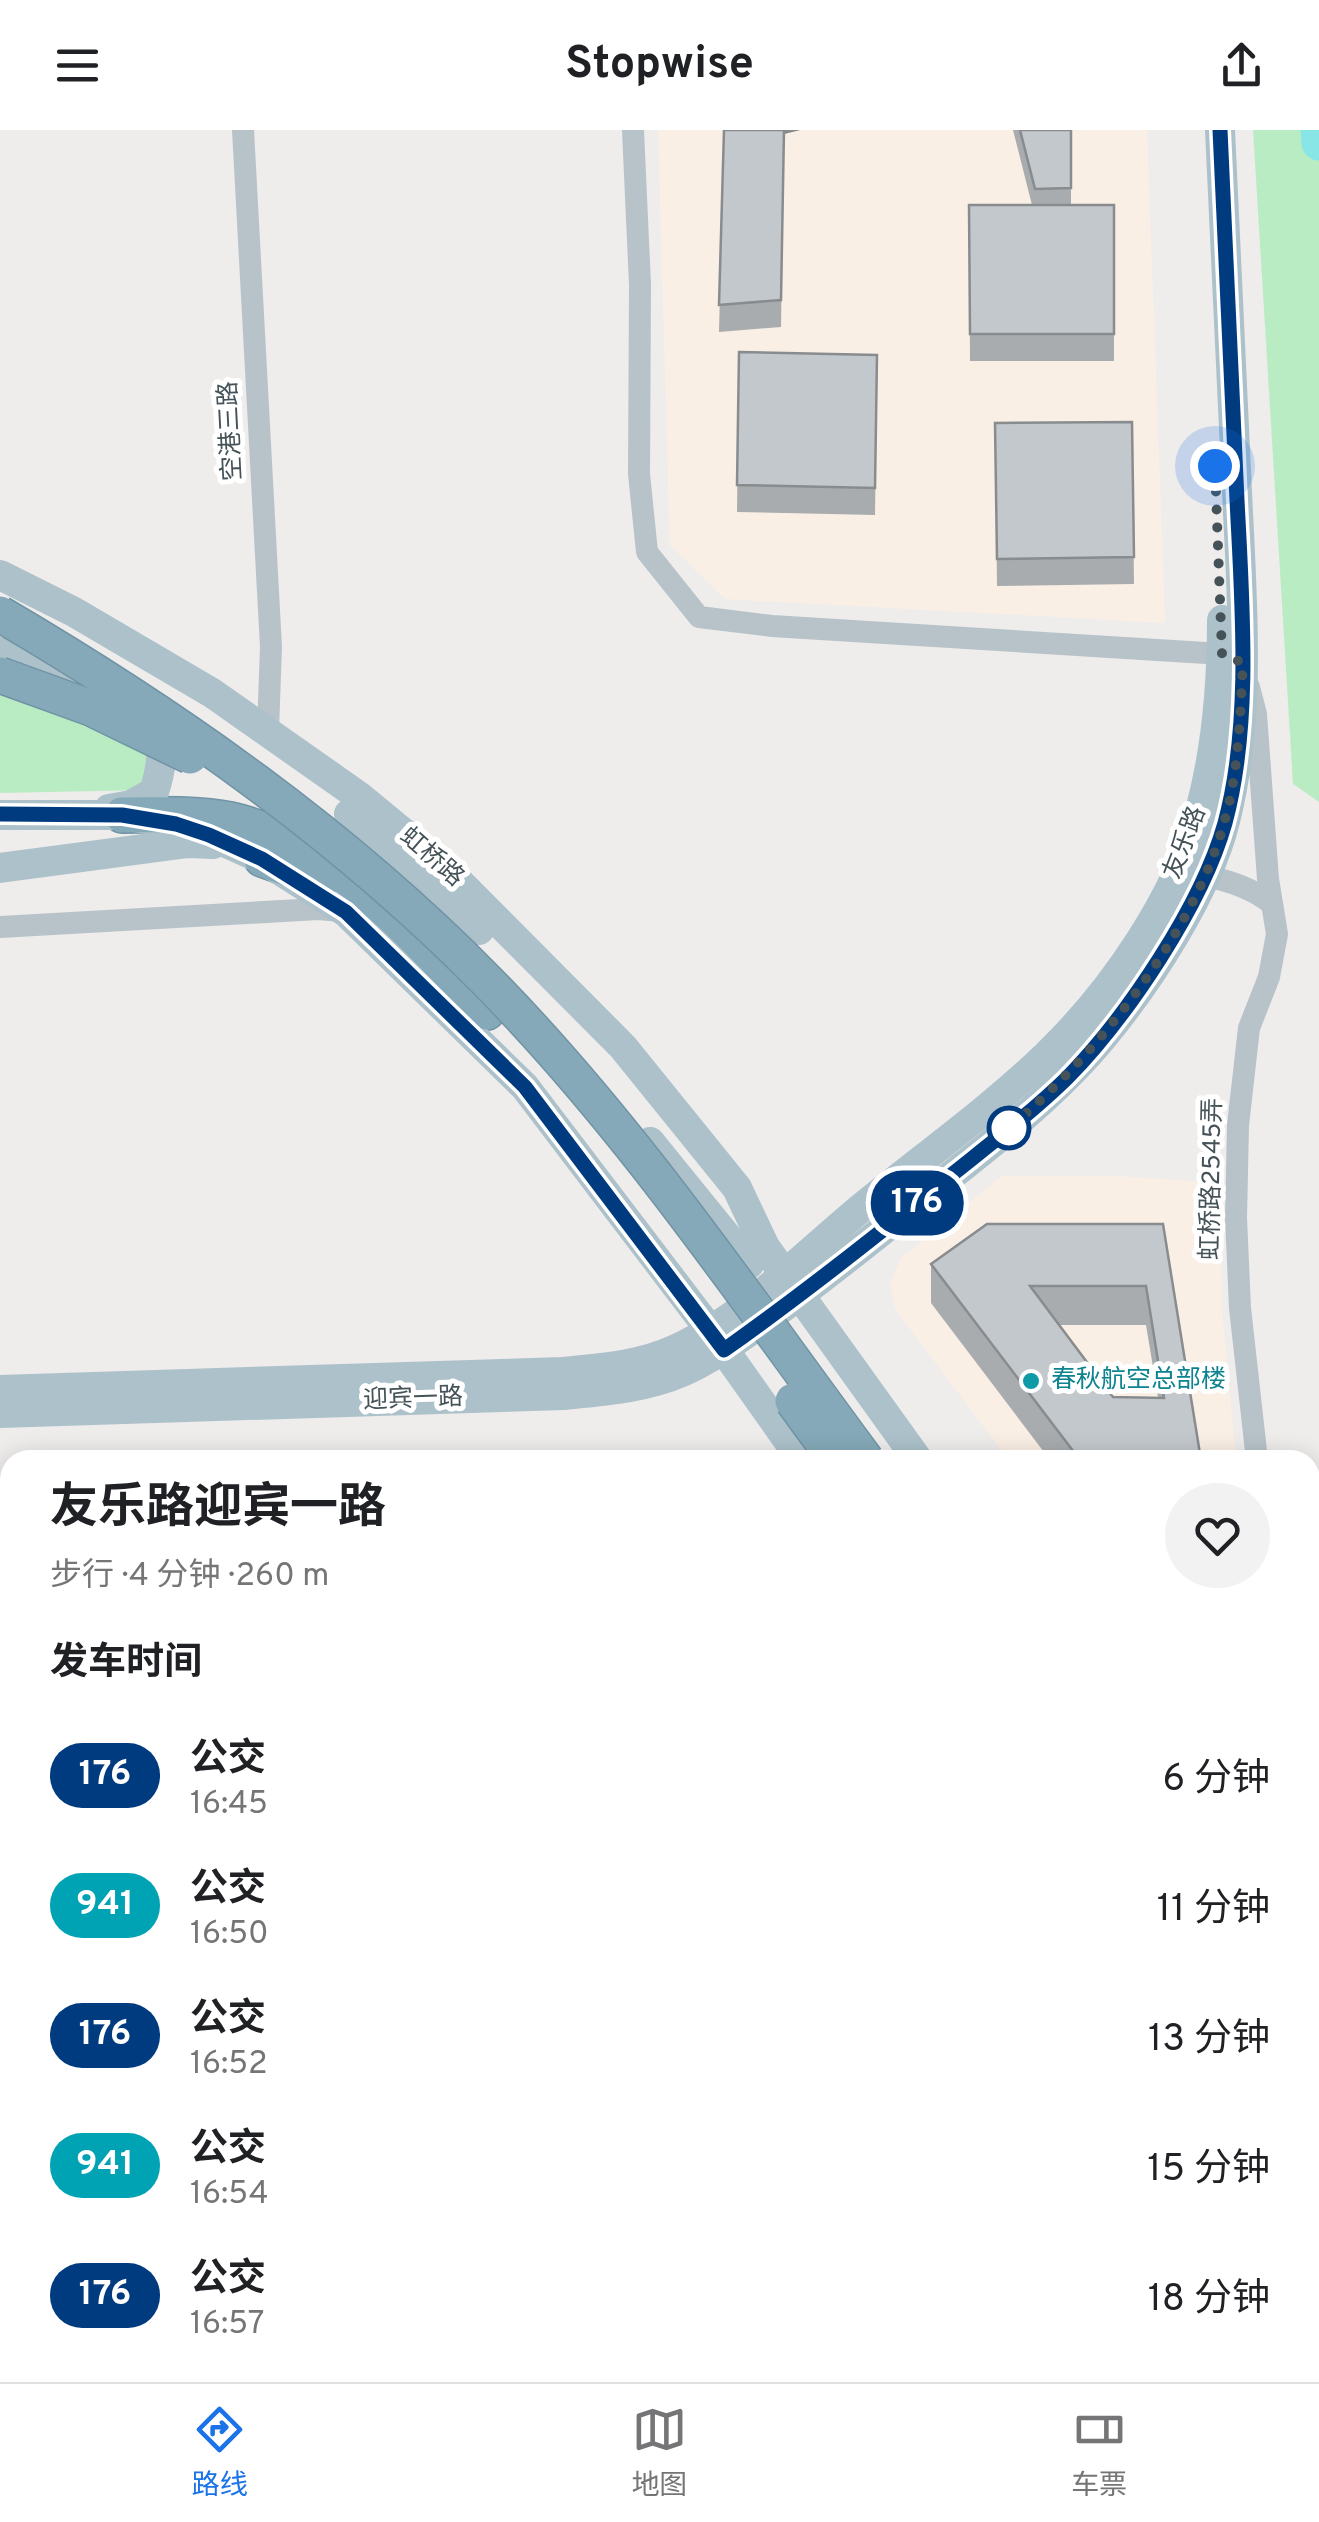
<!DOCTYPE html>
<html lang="zh">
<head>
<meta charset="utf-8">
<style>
	:root { --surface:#fff; --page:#f2f2f2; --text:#202124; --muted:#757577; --line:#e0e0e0; --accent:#1a73e8 }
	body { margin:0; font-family:Overpass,"Noto Sans SC",sans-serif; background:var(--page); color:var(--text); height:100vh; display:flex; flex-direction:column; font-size:38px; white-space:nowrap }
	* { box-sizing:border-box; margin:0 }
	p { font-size:32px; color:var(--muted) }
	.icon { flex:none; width:55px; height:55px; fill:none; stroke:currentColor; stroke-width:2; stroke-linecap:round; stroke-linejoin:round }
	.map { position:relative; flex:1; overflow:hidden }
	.panel { position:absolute; left:0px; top:1320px; width:1320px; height:932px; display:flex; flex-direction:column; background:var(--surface); border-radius:30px 30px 0 0; box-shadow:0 5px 25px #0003 }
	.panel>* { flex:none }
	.badge { padding:0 20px; border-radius:32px; font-size:35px; line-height:65px }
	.you { position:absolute; width:50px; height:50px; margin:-25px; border:8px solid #fff; border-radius:50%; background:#1a73e8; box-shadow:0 0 0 15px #1a73e833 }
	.map>.badge { position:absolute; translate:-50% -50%; box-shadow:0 0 0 5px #fff }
	h2 { padding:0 50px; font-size:38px; line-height:90px }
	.round { display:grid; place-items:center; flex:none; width:105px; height:105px; border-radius:52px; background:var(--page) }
	.summary { display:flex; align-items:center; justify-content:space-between; height:170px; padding:0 50px }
	h1 { font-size:48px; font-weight:700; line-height:75px }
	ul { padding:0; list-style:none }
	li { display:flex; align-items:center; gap:30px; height:130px; padding:0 50px }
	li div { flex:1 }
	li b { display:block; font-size:38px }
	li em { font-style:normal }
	li .badge { min-width:110px; font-weight:700; text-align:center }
	header { display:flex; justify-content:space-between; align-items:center; height:130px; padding:0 50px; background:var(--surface); font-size:45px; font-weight:700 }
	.menu { display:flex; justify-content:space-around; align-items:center; height:140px; border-top:2px solid var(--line); background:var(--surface); font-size:28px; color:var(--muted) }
	.menu a { display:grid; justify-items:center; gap:5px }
	.menu .on { color:var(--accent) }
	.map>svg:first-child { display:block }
	.commercial { fill:#faefe4 }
	.green { fill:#baecc4 }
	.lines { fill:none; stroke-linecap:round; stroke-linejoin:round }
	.river { stroke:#89e6e7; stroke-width:35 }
	.highway-casing { stroke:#7094a5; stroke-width:38 }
	.minor { stroke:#b7c3c8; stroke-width:22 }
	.major { stroke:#acc1ca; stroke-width:30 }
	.highway { stroke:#85a9b9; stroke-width:35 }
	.highway-bridge-casing { stroke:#7094a5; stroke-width:38; stroke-linecap:butt }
	.highway-bridge { stroke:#85a9b9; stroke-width:35 }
	.wall { fill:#a8acaf; fill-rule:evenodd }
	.shaded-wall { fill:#888c8f }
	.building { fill:#c3c8cc; stroke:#888c8f; stroke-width:2.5; fill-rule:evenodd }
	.line-casing { stroke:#fff; stroke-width:22 }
	.line { stroke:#003b80; stroke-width:15 }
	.walk { stroke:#455358; stroke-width:10; stroke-dasharray:0 18 }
	.stop-dot { fill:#fff; stroke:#003b80; stroke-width:5 }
	.culture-dot { fill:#0f9aa8; stroke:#fff; stroke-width:4 }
	.labels { text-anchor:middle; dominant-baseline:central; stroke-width:10; stroke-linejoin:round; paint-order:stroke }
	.street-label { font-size:25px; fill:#455358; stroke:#fff }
	.culture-label { font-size:25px; fill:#0d838f; stroke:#fff; text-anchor:start }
</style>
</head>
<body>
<header><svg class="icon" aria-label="menu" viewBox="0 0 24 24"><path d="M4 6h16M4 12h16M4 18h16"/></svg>Stopwise<svg class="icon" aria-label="share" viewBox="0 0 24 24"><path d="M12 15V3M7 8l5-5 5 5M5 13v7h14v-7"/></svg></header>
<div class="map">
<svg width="1319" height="2252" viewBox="0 0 1319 2252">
	<rect width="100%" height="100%" fill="#efecec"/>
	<!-- commercial -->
	<g class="commercial">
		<polygon points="658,0 1147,0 1165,493 725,469 670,415"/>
		<polygon points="1002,1046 1117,1046 1219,1053 1222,1181 1236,1330 1009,1330 895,1179 890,1153 901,1128"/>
	</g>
	<!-- green -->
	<g class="green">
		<polygon points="1253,0 1319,0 1319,672 1293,654"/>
		<polygon points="0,555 147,611 149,660 0,663"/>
	</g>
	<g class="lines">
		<!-- river -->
		<polyline class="river" points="1318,0 1319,13"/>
		<!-- highway casing -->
		<g class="highway-casing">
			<g id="highway">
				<path d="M122 685C157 685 195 683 230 690 335 713 415 808 487 882"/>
				<polyline points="262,729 322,751"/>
				<polyline points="1310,1926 1319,1938"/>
				<polyline points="1310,1986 1319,1998"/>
			</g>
		</g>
		<!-- minor -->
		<g class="minor">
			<polyline points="243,0 271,517 268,600"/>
			<polyline points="633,0 640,155 639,344 647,422 699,487 772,496 1222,524 1236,530"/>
			<polyline points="1249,557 1256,584 1268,749 1277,804 1269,847 1249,898 1238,995 1236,1088 1240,1178 1257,1330"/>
			<path d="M1191 744C1221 748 1247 755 1271 773"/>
			<polyline points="0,797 318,779 341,781"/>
			<polyline points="1310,1725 1315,1798 1310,1840"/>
		</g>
		<!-- major -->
		<g class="major">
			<polyline points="0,445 74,482 212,563 360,667 440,733 623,917 737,1058 765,1117 918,1330"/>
			<polyline points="0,522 100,554"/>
			<path d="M109 679 131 675 154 662C162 637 164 619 156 594"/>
			<polyline points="349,684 479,800"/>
			<polyline points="0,685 122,685 176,694 209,705 262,729 346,782 525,957 710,1200 802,1330"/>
			<polyline points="0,738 188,713 213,714"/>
			<polyline points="650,1012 749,1134"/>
			<path d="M0 1260 563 1242C600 1238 639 1236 674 1220 744 1188 801 1128 860 1079 922 1028 989 981 1047 925 1112 862 1179 766 1201 677 1217 617 1222 552 1222 490"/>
			<path d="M0 1283 564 1265C604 1261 645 1258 682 1242 712 1229 738 1209 764 1191 812 1157 858 1120 904 1083 973 1027 1047 975 1103 907 1150 850 1207 763 1225 691 1252 584 1242 471 1237 362 1231 241 1226 121 1220 0"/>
			<polyline points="1310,1891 1319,1903"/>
			<polyline points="1310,2044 1319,2056"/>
		</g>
		<!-- highway -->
		<use href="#highway" class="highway"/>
		<!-- highway-bridge casing -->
		<g class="highway-bridge-casing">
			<g id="highway-bridge">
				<path d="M0 484C177 588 342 704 487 851 630 996 745 1167 866 1330"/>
				<polyline points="0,545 91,578 190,626"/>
				<polyline points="793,1271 836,1330"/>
			</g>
		</g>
		<!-- highway-bridge -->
		<use href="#highway-bridge" class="highway-bridge"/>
	</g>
	<!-- wall -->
	<g class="wall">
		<polygon points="724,0 800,0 784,4 781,197 719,202"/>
		<polygon points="1013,0 1071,0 1071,75 1114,75 1114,231 970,231 969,75 1032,75"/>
		<polygon points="739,222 877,225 875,385 737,382"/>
		<polygon points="1132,292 1134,454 997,456 995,293"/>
		<path d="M1163 1094 1201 1330H1050L931 1173V1134ZM1059 1195H1146L1158 1267H1113Z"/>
	</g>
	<!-- shaded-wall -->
	<polygon class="shaded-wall" points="784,0 800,0 784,4 781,197"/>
	<!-- building -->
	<g class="building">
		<polygon points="724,0 784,0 781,170 719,175"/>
		<polygon points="1020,0 1071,0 1071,58 1035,59"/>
		<polygon points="969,75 1114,75 1114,204 970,204"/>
		<polygon points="739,222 877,225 875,358 737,355"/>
		<polygon points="1132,292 1134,427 997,429 995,293"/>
		<path d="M987 1094H1163L1201 1330H1080L931 1134ZM1030 1156H1146L1164 1268 1113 1267Z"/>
	</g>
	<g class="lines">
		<!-- line casing -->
		<g class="line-casing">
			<path id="line" d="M0 684 122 685 176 694 209 705 262 729 346 782 525 957 724 1220C796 1169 865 1115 934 1059 978 1023 1026 988 1067 948 1127 887 1202 775 1225 693 1252 593 1242 472 1237 370 1232 246 1226 123 1220 0"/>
		</g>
		<!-- line -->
		<use href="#line" class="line"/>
		<!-- walk -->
		<path class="walk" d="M1009 998 1004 1002C1094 929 1193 806 1224 693 1239 642 1240 586 1243 533L1222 524 1215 336"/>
	</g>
	<!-- markers -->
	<circle class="stop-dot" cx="1009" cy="998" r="20"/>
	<circle class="culture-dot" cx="1031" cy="1251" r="10"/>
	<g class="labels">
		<!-- street labels -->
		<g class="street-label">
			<text transform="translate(232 301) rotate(-93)">空港三路</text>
			<text transform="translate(1186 713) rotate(-69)">友乐路</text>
			<text transform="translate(431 728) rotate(41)">虹桥路</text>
			<text transform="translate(1213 1049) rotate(-89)">虹桥路2545弄</text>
			<text transform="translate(413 1270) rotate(-2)">迎宾一路</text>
		</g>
		<!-- culture labels -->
		<g class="culture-label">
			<text x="1051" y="1251">春秋航空总部楼</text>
		</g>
	</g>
</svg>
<div class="you" style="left:1215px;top:336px"></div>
<b class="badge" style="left:917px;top:1073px;background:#003b80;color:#fff">176</b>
<section class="panel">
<div class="summary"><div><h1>友乐路迎宾一路</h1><p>步行 · 4 分钟 · 260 m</p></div><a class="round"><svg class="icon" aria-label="heart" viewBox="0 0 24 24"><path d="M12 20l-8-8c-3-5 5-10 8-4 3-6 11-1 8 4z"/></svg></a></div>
<h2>发车时间</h2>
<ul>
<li><span class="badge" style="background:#003b80;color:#fff">176</span><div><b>公交</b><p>16:45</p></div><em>6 分钟</em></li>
<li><span class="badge" style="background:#00a3b4;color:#fff">941</span><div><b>公交</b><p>16:50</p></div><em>11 分钟</em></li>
<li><span class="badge" style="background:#003b80;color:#fff">176</span><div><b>公交</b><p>16:52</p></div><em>13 分钟</em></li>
<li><span class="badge" style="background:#00a3b4;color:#fff">941</span><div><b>公交</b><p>16:54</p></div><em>15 分钟</em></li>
<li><span class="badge" style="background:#003b80;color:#fff">176</span><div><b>公交</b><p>16:57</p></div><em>18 分钟</em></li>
</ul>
</section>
</div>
<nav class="menu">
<a class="on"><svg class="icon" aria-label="directions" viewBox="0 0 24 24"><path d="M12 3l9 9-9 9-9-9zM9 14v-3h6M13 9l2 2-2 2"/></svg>路线</a>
<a><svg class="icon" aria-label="map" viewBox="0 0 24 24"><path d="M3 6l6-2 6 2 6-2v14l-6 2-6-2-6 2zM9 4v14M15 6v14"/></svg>地图</a>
<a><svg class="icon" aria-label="tickets" viewBox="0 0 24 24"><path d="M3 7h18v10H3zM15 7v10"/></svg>车票</a>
</nav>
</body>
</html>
